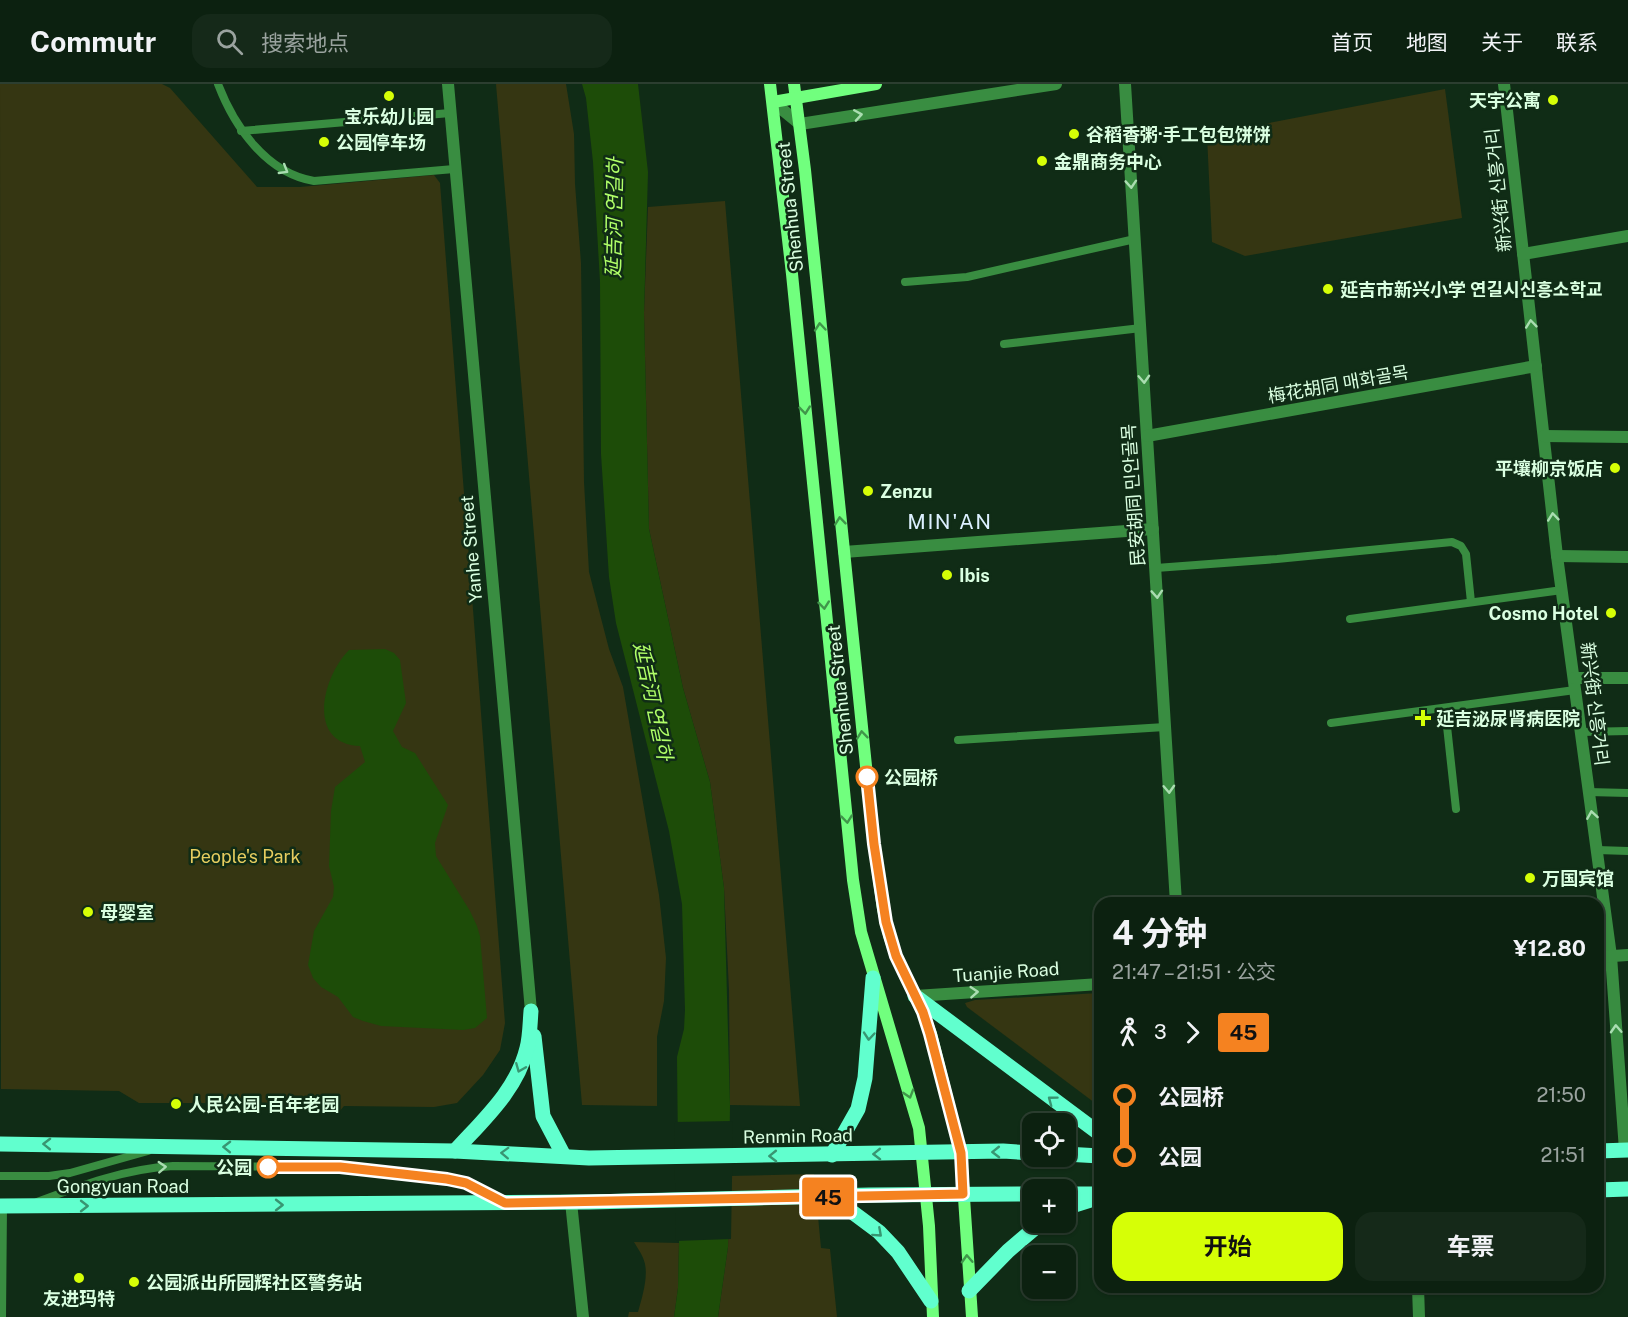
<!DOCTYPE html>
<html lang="zh">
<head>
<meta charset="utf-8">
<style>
	:root { --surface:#0c2110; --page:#152919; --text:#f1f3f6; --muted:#9aa39f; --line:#2c3e30; --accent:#d6ff06 }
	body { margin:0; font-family:"Public Sans","Noto Sans SC","Noto Sans KR",sans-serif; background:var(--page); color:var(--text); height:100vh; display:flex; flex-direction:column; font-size:22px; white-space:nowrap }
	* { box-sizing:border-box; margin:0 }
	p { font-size:20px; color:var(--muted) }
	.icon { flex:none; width:33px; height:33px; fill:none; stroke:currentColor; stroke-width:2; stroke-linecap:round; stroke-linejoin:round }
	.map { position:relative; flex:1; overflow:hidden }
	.details { position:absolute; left:1094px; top:813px; width:510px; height:396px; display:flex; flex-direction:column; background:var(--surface); border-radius:18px; box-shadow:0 2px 4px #0004,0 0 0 2px var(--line) }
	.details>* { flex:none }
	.badge { padding:0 12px; border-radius:4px; font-size:21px; line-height:39px }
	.controls { position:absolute; left:1022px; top:1029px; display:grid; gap:12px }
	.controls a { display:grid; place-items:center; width:54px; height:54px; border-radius:12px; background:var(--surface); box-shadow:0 2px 4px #0004,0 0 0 2px var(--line); font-size:30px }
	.map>.badge { position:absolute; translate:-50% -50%; box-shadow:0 0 0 3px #fff }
	.legs { display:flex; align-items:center; gap:9px; height:66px; padding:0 18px; font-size:20px }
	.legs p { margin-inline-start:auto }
	.overview { display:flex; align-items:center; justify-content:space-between; height:102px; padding:0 18px }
	h1 { font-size:33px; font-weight:700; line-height:45px }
	.action { display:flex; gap:12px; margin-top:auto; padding:12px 18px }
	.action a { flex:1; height:69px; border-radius:18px; background:var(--accent); color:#111; font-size:24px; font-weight:700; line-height:69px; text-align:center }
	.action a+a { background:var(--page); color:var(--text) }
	ul { padding:0 18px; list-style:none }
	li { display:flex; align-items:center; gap:21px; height:60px; font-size:22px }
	li i { display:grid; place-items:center; width:9px; height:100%; margin:0 8px; background:currentColor }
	li i::after { content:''; width:15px; height:15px; margin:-8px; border:4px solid; border-radius:50%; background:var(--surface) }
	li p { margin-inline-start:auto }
	li:first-child i { background:linear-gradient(#0000 50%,currentColor 0) }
	li:last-child i { background:linear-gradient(currentColor 50%,#0000 0) }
	header { display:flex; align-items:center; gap:36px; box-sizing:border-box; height:84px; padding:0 30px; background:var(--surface); border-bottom:2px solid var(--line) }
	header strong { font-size:28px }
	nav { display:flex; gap:33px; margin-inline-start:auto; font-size:21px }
	.search { width:420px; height:54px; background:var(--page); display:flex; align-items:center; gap:15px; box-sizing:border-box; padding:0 21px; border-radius:18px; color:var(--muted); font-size:22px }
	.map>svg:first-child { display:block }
	.green { fill:#353612 }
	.water { fill:#1d4c08 }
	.pier { fill:#102c16 }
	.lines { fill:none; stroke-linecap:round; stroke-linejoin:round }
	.service { stroke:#398d41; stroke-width:8 }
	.minor { stroke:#398d41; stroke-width:12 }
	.tertiary { stroke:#398d41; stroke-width:12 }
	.secondary { stroke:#71ff7e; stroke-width:12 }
	.primary { stroke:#61ffce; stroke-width:15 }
	.oneway { stroke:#aaddb1 }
	.oneway2 { stroke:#40964a }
	.oneway3 { stroke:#389672 }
	.line-1-casing { stroke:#fff; stroke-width:14 }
	.line-1 { stroke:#f58220; stroke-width:9 }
	.poi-dot { fill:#d6ff06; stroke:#102c16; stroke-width:2 }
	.stop-1-dot { fill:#fff; stroke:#f58220; stroke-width:3 }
	.labels { text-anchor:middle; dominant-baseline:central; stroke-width:5; stroke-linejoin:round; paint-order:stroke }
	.poi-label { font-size:18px; font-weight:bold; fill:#daffe1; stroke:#102c16; text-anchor:start }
	.street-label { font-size:18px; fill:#daffe1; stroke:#102c16 }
	.stop-label { font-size:18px; font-weight:bold; fill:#daffe1; stroke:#102c16; text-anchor:start }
	.park-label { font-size:18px; fill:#e6cd5f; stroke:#102c16 }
	.water-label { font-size:20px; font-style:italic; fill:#b0ff68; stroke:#102c16 }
	.quarter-label { font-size:21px; letter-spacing:1.5px; fill:#dcf0ff; stroke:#102c16 }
</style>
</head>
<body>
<header>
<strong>Commutr</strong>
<div class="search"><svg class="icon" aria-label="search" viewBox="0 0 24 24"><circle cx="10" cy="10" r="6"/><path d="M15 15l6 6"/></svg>搜索地点</div>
<nav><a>首页</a><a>地图</a><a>关于</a><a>联系</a></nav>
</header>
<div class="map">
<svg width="1628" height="1233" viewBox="0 0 1628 1233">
	<rect width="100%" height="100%" fill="#102c16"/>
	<!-- green -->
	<g class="green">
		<polygon points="0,0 162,0 170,4 257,103 300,103 434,91 440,99 505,939 500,966 483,991 457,1019 434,1023 344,1022 339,1028 306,1027 302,1021 294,1021 289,1026 252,1025 250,1020 242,1020 238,1025 213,1024 205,1019 139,1019 119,1007 1,1005"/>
		<polygon points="496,0 566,0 574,50 575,100 581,179 584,398 589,488 609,565 623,603 659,811 666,874 664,917 657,953 657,1022 582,1021"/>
		<polygon points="1445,5 1462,134 1245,172 1212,158 1207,51"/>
		<polygon points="725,117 800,1022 730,1021 729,906 724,804 710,698 683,604 649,445 644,229 648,123"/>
		<polygon points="1099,909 1099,1022 967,923 965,919 975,916"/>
		<polygon points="814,1090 821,1164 830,1165 837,1233 718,1233 728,1163 729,1092"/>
		<path d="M634 1158 679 1159 678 1204 674 1233H628L629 1228H638C642 1214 648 1194 645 1180 643 1171 638 1165 634 1158Z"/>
	</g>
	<!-- water -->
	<g class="water">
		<polygon points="582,0 638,0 648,88 644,229 649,445 683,604 710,698 724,804 730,1021 728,1163 718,1233 674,1233 678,1204 679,1159 677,973 684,945 685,926 682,820 669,747 616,539 609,493 601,370 600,197 593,78 586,14"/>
		<path d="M385 565 394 569 400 576 406 619 393 647 402 663 415 669 448 721 435 759 436 772 470 827 477 842 480 852 487 934 475 944 463 946 381 942 363 937 353 933 338 913 321 903 313 894 308 881 314 847 333 813 334 803 329 782 331 727 335 703 365 678 360 662C306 660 322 593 349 566Z"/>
	</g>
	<!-- pier -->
	<polygon class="pier" points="733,1037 731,1155 676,1157 674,1038"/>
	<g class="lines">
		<!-- service -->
		<g class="service">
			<path d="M218 0C234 42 266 89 314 97L454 85"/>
			<polyline points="241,47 450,29"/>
			<polyline points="905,198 967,193 1135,155"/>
			<polyline points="1004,260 1141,244"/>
			<polyline points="1156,484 1277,475 1452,458 1461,462 1466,470 1471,518"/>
			<polyline points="1350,535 1562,506"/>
			<polyline points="1445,624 1456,725"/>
			<polyline points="1331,639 1575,606"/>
			<polyline points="1581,648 1628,647"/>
			<polyline points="958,656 1165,643"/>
			<polyline points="1588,708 1628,709"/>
			<polyline points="1597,766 1628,767"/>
			<polyline points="0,1092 49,1092 70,1089 148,1067"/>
			<path d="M37 1118C82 1101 125 1085 173 1082L340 1083 378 1087 466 1099 500 1116"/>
		</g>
		<!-- minor -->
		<g class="minor">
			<polyline points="1125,0 1176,819"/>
			<polyline points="1504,0 1557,472 1611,872 1625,1066"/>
			<polyline points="1523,170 1628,152"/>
			<polyline points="1147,352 1536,282"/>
			<polyline points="1544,352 1628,353"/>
			<polyline points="844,468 1153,445"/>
			<polyline points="1557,472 1628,473"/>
			<polyline points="1574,594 1628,594"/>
			<polyline points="1598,873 1628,871"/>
			<polyline points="915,912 1100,900"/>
			<polyline points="1418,1203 1419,1233"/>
			<polyline points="0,1233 1,1122"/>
		</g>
		<!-- tertiary -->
		<g class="tertiary">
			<polyline points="448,0 531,927"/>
			<polyline points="773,18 800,40 1056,0"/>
			<polyline points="571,1118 583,1233"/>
		</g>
		<!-- secondary -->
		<g class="secondary">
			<polyline points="770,0 792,190 853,796 861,848 919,1044 929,1142 933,1233"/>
			<polyline points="794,0 805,86 874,760 883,825 889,851 896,872 923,928 931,950 961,1069 972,1233"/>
			<polyline points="773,18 876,0"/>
		</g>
		<!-- primary -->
		<g class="primary">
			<polyline points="915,912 1100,1050"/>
			<polyline points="534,952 543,1032 564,1072"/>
			<polyline points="0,1060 455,1067 589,1074 1003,1067 1032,1069"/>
			<path d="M455 1067C483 1036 517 1006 527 964 530 953 530 939 531 927"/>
			<polyline points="1598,1067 1628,1066"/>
			<polyline points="1065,1070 1100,1072"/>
			<polyline points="832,1071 858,1025 865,994 873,894"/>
			<polyline points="1598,1106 1628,1105"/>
			<polyline points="1065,1110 1095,1110"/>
			<polyline points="832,1113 879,1148 898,1168 931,1217"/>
			<polyline points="0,1122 590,1118 869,1111 1032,1110"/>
			<polyline points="1065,1124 1100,1113"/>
			<polyline points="969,1207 1008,1167 1042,1138"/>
		</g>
	</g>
	<!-- one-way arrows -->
	<defs><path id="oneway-chevron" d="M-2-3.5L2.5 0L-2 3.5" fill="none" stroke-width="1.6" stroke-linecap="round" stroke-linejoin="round" transform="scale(1.5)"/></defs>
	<g class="oneway">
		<use href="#oneway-chevron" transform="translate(858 31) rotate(-9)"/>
		<use href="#oneway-chevron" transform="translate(284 86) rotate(31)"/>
		<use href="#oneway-chevron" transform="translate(1131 100) rotate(86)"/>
		<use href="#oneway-chevron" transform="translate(1531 240) rotate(-96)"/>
		<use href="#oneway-chevron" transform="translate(1144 295) rotate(87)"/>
		<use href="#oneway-chevron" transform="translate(1553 433) rotate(-96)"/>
		<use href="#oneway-chevron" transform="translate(1157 510) rotate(86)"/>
		<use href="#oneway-chevron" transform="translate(1169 705) rotate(87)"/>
		<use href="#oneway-chevron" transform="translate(1592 731) rotate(-99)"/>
		<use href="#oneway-chevron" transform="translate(974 908) rotate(-4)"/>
		<use href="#oneway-chevron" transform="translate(1616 945) rotate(-93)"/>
		<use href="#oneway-chevron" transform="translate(162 1083) rotate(-3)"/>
	</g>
	<g class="oneway2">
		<use href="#oneway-chevron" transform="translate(820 243) rotate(-95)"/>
		<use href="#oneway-chevron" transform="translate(805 326) rotate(84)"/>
		<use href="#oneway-chevron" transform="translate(840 437) rotate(-96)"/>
		<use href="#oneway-chevron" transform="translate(824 521) rotate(84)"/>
		<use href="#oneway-chevron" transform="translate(862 651) rotate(-96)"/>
		<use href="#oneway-chevron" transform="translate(847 735) rotate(84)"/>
		<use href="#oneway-chevron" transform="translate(909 1010) rotate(73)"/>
		<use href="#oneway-chevron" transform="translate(967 1175) rotate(-93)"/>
	</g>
	<g class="oneway3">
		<use href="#oneway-chevron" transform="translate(869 952) rotate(95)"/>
		<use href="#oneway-chevron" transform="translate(520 984) rotate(112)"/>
		<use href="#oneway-chevron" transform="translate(1052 1016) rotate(-143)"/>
		<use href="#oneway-chevron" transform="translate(47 1060) rotate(-179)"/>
		<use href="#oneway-chevron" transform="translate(227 1063) rotate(-179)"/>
		<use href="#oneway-chevron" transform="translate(996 1068) rotate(179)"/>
		<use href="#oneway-chevron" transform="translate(505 1069) rotate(-178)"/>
		<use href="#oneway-chevron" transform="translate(877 1070) rotate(179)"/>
		<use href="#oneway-chevron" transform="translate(773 1072) rotate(179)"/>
		<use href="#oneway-chevron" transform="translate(279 1121)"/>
		<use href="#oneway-chevron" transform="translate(84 1122)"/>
		<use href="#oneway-chevron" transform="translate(878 1149) rotate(42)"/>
	</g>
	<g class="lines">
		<!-- line-1 casing -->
		<g class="line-1-casing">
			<polyline id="line-1" points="268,1083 340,1083 447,1095 466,1099 505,1119 963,1110 961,1069 930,950 923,928 896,872 886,838 874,760 867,693"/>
		</g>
		<!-- line-1 -->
		<use href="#line-1" class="line-1"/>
	</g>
	<!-- markers -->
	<g class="poi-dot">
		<circle cx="389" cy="12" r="6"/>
		<circle cx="1553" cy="16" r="6"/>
		<circle cx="1074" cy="50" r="6"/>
		<circle cx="324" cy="58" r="6"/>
		<circle cx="1042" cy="77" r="6"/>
		<circle cx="1328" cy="205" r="6"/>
		<circle cx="1615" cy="384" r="6"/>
		<circle cx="868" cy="407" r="6"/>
		<circle cx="947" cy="491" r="6"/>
		<circle cx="1611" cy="529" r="6"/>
		<path d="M1420 625h6v6h6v6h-6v6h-6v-6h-6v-6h6z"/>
		<circle cx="1530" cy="794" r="6"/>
		<circle cx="88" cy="828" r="6"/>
		<circle cx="176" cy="1020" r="6"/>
		<circle cx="79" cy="1194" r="6"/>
		<circle cx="134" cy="1198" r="6"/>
	</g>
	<g class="stop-1-dot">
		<circle cx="867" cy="693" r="10"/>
		<circle cx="268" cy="1083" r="10"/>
	</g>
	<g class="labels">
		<!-- poi labels -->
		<g class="poi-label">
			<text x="1541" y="16" text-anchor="end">天宇公寓</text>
			<text x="389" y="32" text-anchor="middle">宝乐幼儿园</text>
			<text x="1086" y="50">谷稻香粥·手工包包饼饼</text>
			<text x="336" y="58">公园停车场</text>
			<text x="1054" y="77">金鼎商务中心</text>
			<text x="1340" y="205">延吉市新兴小学 연길시신흥소학교</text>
			<text x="1603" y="384" text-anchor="end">平壤柳京饭店</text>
			<text x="880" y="407">Zenzu</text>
			<text x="959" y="491">Ibis</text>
			<text x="1599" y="529" text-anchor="end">Cosmo Hotel</text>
			<text x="1436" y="634">延吉泌尿肾病医院</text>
			<text x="1542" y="794">万国宾馆</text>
			<text x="100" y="828">母婴室</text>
			<text x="188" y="1020">人民公园-百年老园</text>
			<text x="146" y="1198">公园派出所园辉社区警务站</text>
			<text x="79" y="1214" text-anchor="middle">友进玛特</text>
		</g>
		<!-- street labels -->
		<g class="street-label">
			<text transform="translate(1498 106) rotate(-96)">新兴街 신흥거리</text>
			<text transform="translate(790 123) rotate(-96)">Shenhua Street</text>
			<text transform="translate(1338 300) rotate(-10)">梅花胡同 매화골목</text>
			<text transform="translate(1133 411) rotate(-94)">民安胡同 민안골목</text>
			<text transform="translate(471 465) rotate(-95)">Yanhe Street</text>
			<text transform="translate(840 606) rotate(-96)">Shenhua Street</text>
			<text transform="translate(1595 620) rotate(83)">新兴街 신흥거리</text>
			<text transform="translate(1006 888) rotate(-4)">Tuanjie Road</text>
			<text transform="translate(798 1052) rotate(-1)">Renmin Road</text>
			<text x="123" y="1102">Gongyuan Road</text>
		</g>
		<!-- stop labels -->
		<g class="stop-label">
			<text x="884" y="693">公园桥</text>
			<text x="252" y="1083" text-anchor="end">公园</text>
		</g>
		<!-- park labels -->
		<g class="park-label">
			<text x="245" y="772">People's Park</text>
		</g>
		<!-- water labels -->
		<g class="water-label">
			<text transform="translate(614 134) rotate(-89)">延吉河 연길하</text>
			<text transform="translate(653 617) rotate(78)">延吉河 연길하</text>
		</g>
		<!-- quarter labels -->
		<g class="quarter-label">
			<text x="950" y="437">MIN'AN</text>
		</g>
	</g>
</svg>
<div class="controls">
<a><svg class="icon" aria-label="locate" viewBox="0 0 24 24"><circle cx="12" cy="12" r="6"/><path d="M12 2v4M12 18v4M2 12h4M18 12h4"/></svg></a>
<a>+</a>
<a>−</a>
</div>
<b class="badge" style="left:828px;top:1113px;background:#f58220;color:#111">45</b>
<section class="details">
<div class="overview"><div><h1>4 分钟</h1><p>21:47 – 21:51 · 公交</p></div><b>¥12.80</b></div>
<div class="legs"><svg class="icon" aria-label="walk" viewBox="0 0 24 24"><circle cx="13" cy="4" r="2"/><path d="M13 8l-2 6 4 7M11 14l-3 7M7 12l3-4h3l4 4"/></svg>3<svg class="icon" aria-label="forward" viewBox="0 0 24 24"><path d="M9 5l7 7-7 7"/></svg><b class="badge" style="background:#f58220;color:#111">45</b></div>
<ul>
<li><i style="color:#f58220"></i><b>公园桥</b><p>21:50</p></li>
<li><i style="color:#f58220"></i><b>公园</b><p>21:51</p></li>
</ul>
<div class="action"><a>开始</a><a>车票</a></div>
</section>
</div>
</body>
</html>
